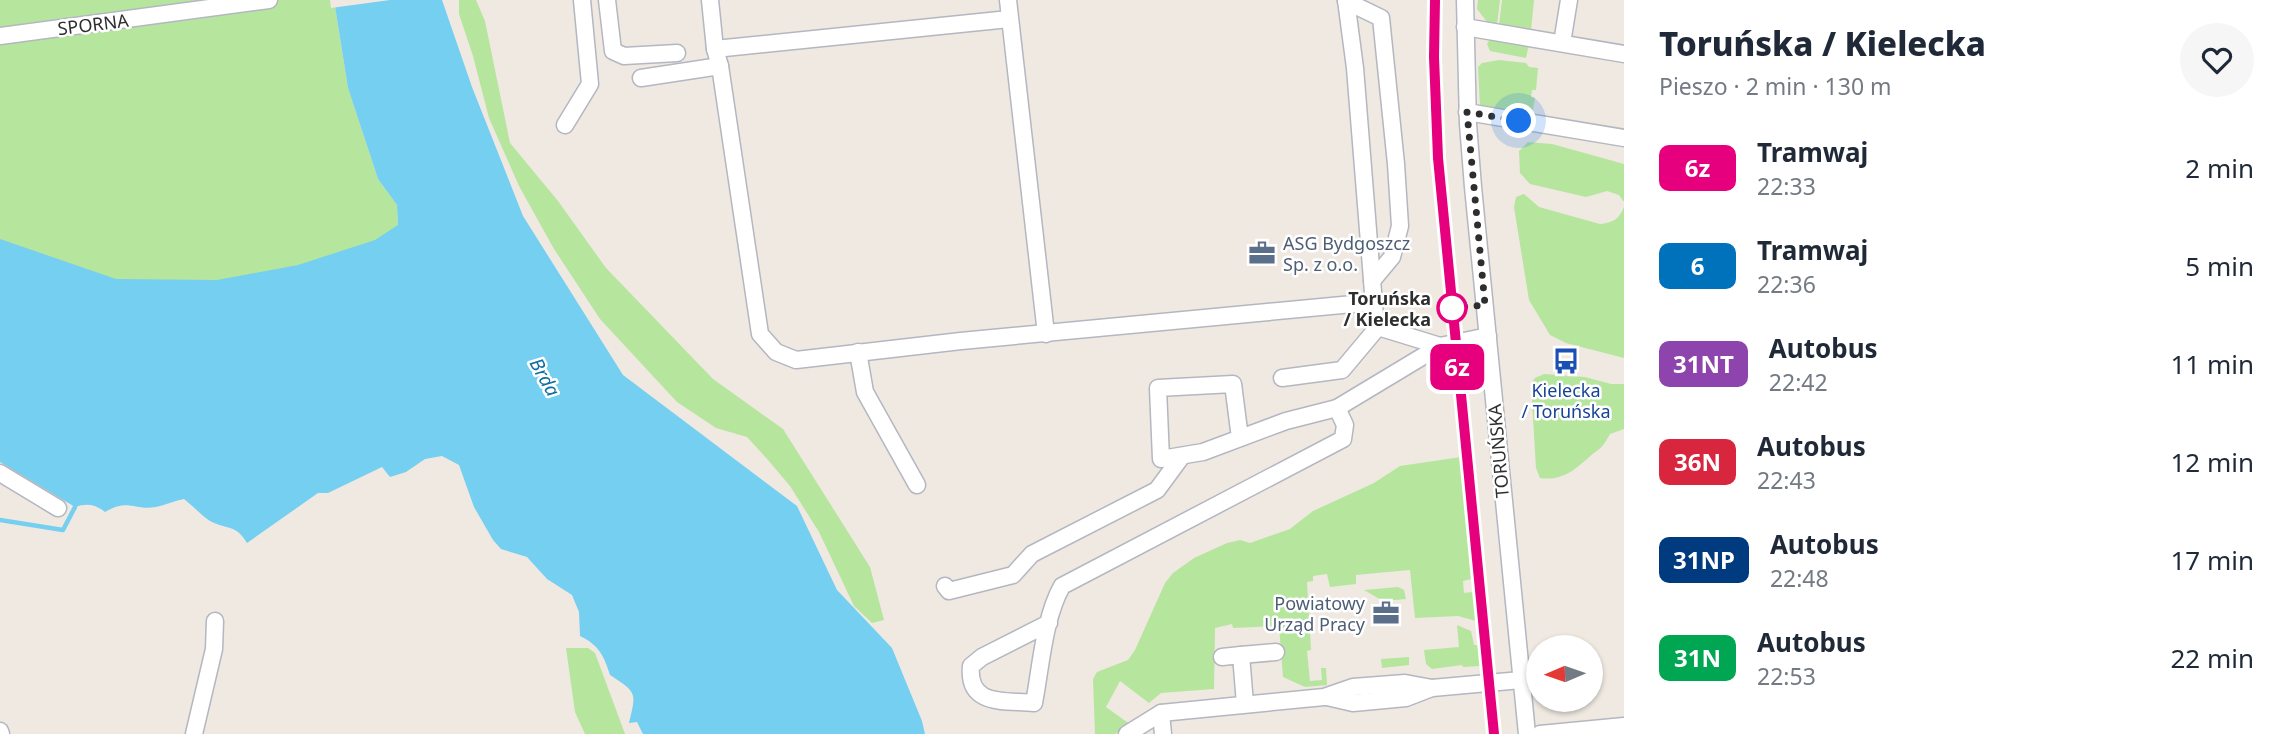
<!DOCTYPE html>
<html lang="pl">
<head>
<meta charset="utf-8">
<style>
	:root { --surface:#fff; --page:#f6f6f7; --text:#1f2937; --muted:#747a83 }
	body { margin:0; font-family:"Noto Sans",sans-serif; background:var(--page); color:var(--text); height:100vh; display:flex; flex-direction:column; font-size:26px; white-space:nowrap }
	* { box-sizing:border-box; margin:0 }
	p { font-size:23px; color:var(--muted) }
	.icon { flex:none; width:38px; height:38px; fill:none; stroke:currentColor; stroke-width:2; stroke-linecap:round; stroke-linejoin:round }
	.map { position:relative; flex:1; overflow:hidden }
	.sheet { display:flex; flex-direction:column; background:var(--surface); width:665px }
	.sheet>* { flex:none }
	.badge { padding:0 14px; border-radius:10px; font-size:24px; line-height:46px }
	.needle { width:46px; rotate:268deg }
	.fabs { position:absolute; left:1526px; top:635px; display:grid; gap:14px }
	.fabs a { display:grid; place-items:center; width:77px; height:77px; border-radius:50%; background:var(--surface); box-shadow:0 2px 5px #0004; font-size:35px }
	.you { position:absolute; width:35px; height:35px; margin:-18px; border:5px solid #fff; border-radius:50%; background:#1a73e8; box-shadow:0 0 0 10px #1a73e833 }
	.map>.badge { position:absolute; translate:-50% -50%; box-shadow:0 0 0 4px #fff }
	.round { display:grid; place-items:center; flex:none; width:74px; height:74px; border-radius:37px; background:var(--page) }
	.overview { display:flex; align-items:center; justify-content:space-between; height:119px; padding:0 35px }
	h1 { font-size:33px; font-weight:800; line-height:52px }
	ul { padding:0; list-style:none }
	li { display:flex; align-items:center; gap:21px; height:98px; padding:0 35px }
	li div { flex:1 }
	li b { display:block; font-size:26px }
	li em { font-style:normal }
	li .badge { min-width:77px; font-weight:700; text-align:center }
	main { display:flex; flex:1; min-height:0 }
	.map>svg:first-child { display:block }
	.green { fill:#b6e59e }
	.water { fill:#75cff0 }
	.pier { fill:#efe9e1 }
	.lines { fill:none; stroke-linecap:round; stroke-linejoin:round }
	.stream { stroke:#75cff0; stroke-width:4.5 }
	.minor-casing { stroke:#b4b7c1; stroke-width:19 }
	.minor { stroke:#fff; stroke-width:16 }
	.line-casing { stroke:#fff; stroke-width:16 }
	.line { stroke:#e6007e; stroke-width:10 }
	.walk { stroke:#2e2e2e; stroke-width:7; stroke-dasharray:0 12.6 }
	.stop-dot { fill:#fff; stroke:#e6007e; stroke-width:3.5 }
	.labels { text-anchor:middle; dominant-baseline:central; stroke-width:5; stroke-linejoin:round; paint-order:stroke }
	.street-label { font-size:18px; fill:#2e2e2e; stroke:#fff }
	.service-label { font-size:18px; fill:#4e5e75; stroke:#fff; text-anchor:start }
	.stop-label { font-size:18px; font-weight:bold; fill:#2e2e2e; stroke:#fff; text-anchor:end }
	.transit-label { font-size:18px; fill:#164399; stroke:#fff }
	.water-label { font-size:19px; font-style:italic; fill:#0d6fa3; stroke:#fff }
</style>
</head>
<body>
<main>
<div class="map">
<svg width="1624" height="734" viewBox="0 0 1624 734">
	<rect width="100%" height="100%" fill="#efe9e1"/>
	<!-- green -->
	<g class="green">
		<polygon points="0,0 334,0 348,88 378,179 397,205 398,225 412,271 0,292"/>
		<polygon points="459,0 476,0 485,21 510,143 558,201 606,268 713,379 783,429 870,567 884,620 872,623 854,606 819,532 790,486 768,460 747,437 716,428 677,402 600,319 554,249 519,186 489,118 473,56 459,14"/>
		<polygon points="1478,0 1500,0 1497,25 1488,23 1477,9"/>
		<polygon points="1502,0 1534,0 1531,30 1499,25"/>
		<polygon points="1491,38 1529,44 1526,58 1490,51 1487,44"/>
		<polygon points="1499,60 1526,63 1529,67 1538,68 1536,90 1532,90 1531,97 1535,98 1532,115 1480,107 1478,67 1482,63"/>
		<polygon points="1528,142 1552,144 1624,164 1624,202 1619,195 1607,191 1586,197 1530,184 1520,173 1519,151"/>
		<path d="M1524 194 1539 207 1600 224C1613 223 1619 219 1624 207V358L1566 343 1550 335 1529 300 1514 207 1516 197Z"/>
		<path d="M1544 374 1585 377 1611 384H1624V429L1610 434C1600 452 1600 447 1587 459 1572 472 1561 481 1540 478L1536 468 1531 384 1535 378Z"/>
		<polygon points="1461,457 1471,540 1471,545 1468,547 1471,579 1463,581 1464,593 1473,592 1476,621 1458,616 1415,618 1410,570 1356,575 1356,584 1330,587 1327,574 1313,576 1313,581 1307,582 1311,650 1307,651 1310,681 1322,680 1321,668 1326,668 1327,685 1305,687 1283,677 1279,626 1233,628 1232,624 1215,628 1214,689 1161,693 1149,703 1120,681 1106,707 1131,725 1115,734 1095,734 1093,679 1097,672 1128,660 1135,650 1165,583 1173,573 1194,558 1227,543 1240,540 1250,543 1290,529 1313,511 1374,483 1400,466"/>
		<polygon points="1398,587 1404,590 1406,599 1383,601 1364,590"/>
		<polygon points="1457,625 1471,631 1474,645 1478,645 1480,666 1463,667 1462,665 1432,669 1426,664 1424,650 1459,647"/>
		<polygon points="566,648 588,648 595,653 625,734 585,734 575,712"/>
		<polygon points="1409,657 1409,665 1382,668 1381,659"/>
	</g>
	<!-- water -->
	<path class="water" d="M334 0H442L472 87 523 216 623 375 797 506 837 590 892 648 922 721 925 734H643L637 722 629 723C636 693 638 693 610 675 604 656 599 645 580 636L579 612 572 595 547 579 527 557 501 549 493 540 474 507 459 465 442 456 425 459 406 472 390 477 382 467 328 493H318L247 543C236 524 227 530 210 521 201 515 192 505 184 499 174 501 165 505 156 507 134 511 129 498 105 512 95 504 87 503 75 507L0 462V239L116 279 217 280 298 265 375 240 398 225 397 205 378 179 348 88Z"/>
	<!-- pier -->
	<polygon class="pier" points="330,0 390,0 331,8"/>
	<g class="lines">
		<!-- stream -->
		<polyline class="stream" points="0,520 63,530 75,507"/>
		<!-- minor casing -->
		<g class="minor-casing">
			<g id="minor">
				<polyline points="607,0 613,51 624,56 677,53"/>
				<polyline points="710,0 715,49 720,66 760,334 776,352 796,360 961,341 1374,302"/>
				<polyline points="1008,0 1046,334"/>
				<polyline points="1346,0 1355,68 1375,317 1378,327 1440,346 1488,336"/>
				<polyline points="1465,0 1468,124 1473,187 1527,734"/>
				<polyline points="1346,1 1381,18 1396,164 1400,226 1392,257 1372,281"/>
				<polyline points="1465,27 1624,54"/>
				<polyline points="0,36 269,0"/>
				<polyline points="1562,43 1569,0"/>
				<polyline points="715,49 1009,19"/>
				<polyline points="641,78 720,66"/>
				<polyline points="1467,112 1624,138"/>
				<polyline points="565,125 590,84 582,0"/>
				<polyline points="858,352 865,392 917,485"/>
				<polyline points="1282,378 1342,370 1378,327"/>
				<polyline points="1240,438 1233,384 1158,388 1161,459 1203,452 1286,421 1337,408 1440,346"/>
				<polyline points="0,473 58,508"/>
				<polyline points="945,586 949,591 1013,575 1032,554 1157,490 1182,456"/>
				<path d="M1049 623 982 657 971 666C967 707 1005 700 1034 703 1041 666 1044 618 1062 586L1343 439 1345 425 1337 408"/>
				<polyline points="1241,655 1276,652"/>
				<polyline points="1222,657 1241,655 1245,704"/>
				<polyline points="1327,697 1353,703 1406,698 1432,688 1521,680"/>
				<polyline points="0,731 1,734"/>
				<polyline points="194,734 214,649 215,621"/>
				<polyline points="1127,734 1161,713"/>
				<polyline points="1163,734 1161,713 1324,697 1353,687 1405,683 1432,688"/>
				<polyline points="1540,734 1624,726"/>
			</g>
		</g>
		<!-- minor -->
		<use href="#minor" class="minor"/>
	</g>
	<g class="lines">
		<!-- line casing -->
		<g class="line-casing">
			<polyline id="line" points="1435,0 1434,57 1438,158 1494,734"/>
		</g>
		<!-- line -->
		<use href="#line" class="line"/>
		<!-- walk -->
		<polyline class="walk" points="1452,308 1485,305 1467,112 1519,121"/>
	</g>
	<!-- icons -->
	<defs>
		<g id="office-bare" transform="scale(2.1)"><path d="M-6-3h4V-5.5h4V-3h4V5H-6ZM-1-4.5V-3h2v-1.5ZM-6 0V1H6V0Z" fill="#5c6f8a" stroke="#fff" stroke-width="2.5" paint-order="stroke"/></g>
		<g id="bus-bare" transform="scale(2.1)"><path d="M-5-6H5V4H4V6H2V4H-2V6H-4V4H-5ZM-3.5-4V0h7V-4ZM-3.5 1.2v1.5H-2V1.2ZM2 1.2v1.5H3.5V1.2Z" fill="#1a4fb4" stroke="#fff" stroke-width="2.5" paint-order="stroke"/></g>
	</defs>
	<g fill-rule="evenodd">
		<use href="#office-bare" x="1262" y="253"/>
		<use href="#bus-bare" x="1566" y="361"/>
		<use href="#office-bare" x="1386" y="613"/>
	</g>
	<!-- markers -->
	<circle class="stop-dot" cx="1452" cy="308" r="14"/>
	<g class="labels">
		<!-- street labels -->
		<g class="street-label">
			<text transform="translate(93 24) rotate(-7)">SPORNA</text>
			<text transform="translate(1498 451) rotate(-95)">TORUŃSKA</text>
		</g>
		<!-- service labels -->
		<g class="service-label">
			<text x="1283" y="243">ASG Bydgoszcz<tspan x="1283" dy="21">Sp. z o.o.</tspan></text>
			<text x="1365" y="603" text-anchor="end">Powiatowy<tspan x="1365" dy="21">Urząd Pracy</tspan></text>
		</g>
		<!-- stop labels -->
		<g class="stop-label">
			<text x="1431" y="298">Toruńska<tspan x="1431" dy="21">/ Kielecka</tspan></text>
		</g>
		<!-- transit labels -->
		<g class="transit-label">
			<text x="1566" y="390">Kielecka<tspan x="1566" dy="21">/ Toruńska</tspan></text>
		</g>
		<!-- water labels -->
		<g class="water-label">
			<text transform="translate(545 377) rotate(61)">Brda</text>
		</g>
	</g>
</svg>
<div class="fabs">
<a><svg class="needle" viewBox="-14 -14 28 28"><path d="M0-13l5 13h-10z" fill="#e53935"/><path d="M0 13l5-13h-10z" fill="#747a83"/></svg></a>
</div>
<div class="you" style="left:1519px;top:121px"></div>
<b class="badge" style="left:1457px;top:367px;background:#e6007e;color:#fff">6z</b>
</div>
<section class="sheet">
<div class="overview"><div><h1>Toruńska / Kielecka</h1><p>Pieszo · 2 min · 130 m</p></div><a class="round"><svg class="icon" aria-label="heart" viewBox="0 0 24 24"><path d="M12 20l-8-8c-3-5 5-10 8-4 3-6 11-1 8 4z"/></svg></a></div>
<ul>
<li><span class="badge" style="background:#e6007e;color:#fff">6z</span><div><b>Tramwaj</b><p>22:33</p></div><em>2 min</em></li>
<li><span class="badge" style="background:#0072bc;color:#fff">6</span><div><b>Tramwaj</b><p>22:36</p></div><em>5 min</em></li>
<li><span class="badge" style="background:#8e44ad;color:#fff">31NT</span><div><b>Autobus</b><p>22:42</p></div><em>11 min</em></li>
<li><span class="badge" style="background:#d7263d;color:#fff">36N</span><div><b>Autobus</b><p>22:43</p></div><em>12 min</em></li>
<li><span class="badge" style="background:#003b80;color:#fff">31NP</span><div><b>Autobus</b><p>22:48</p></div><em>17 min</em></li>
<li><span class="badge" style="background:#00a651;color:#fff">31N</span><div><b>Autobus</b><p>22:53</p></div><em>22 min</em></li>
</ul>
</section>
</main>
</body>
</html>
